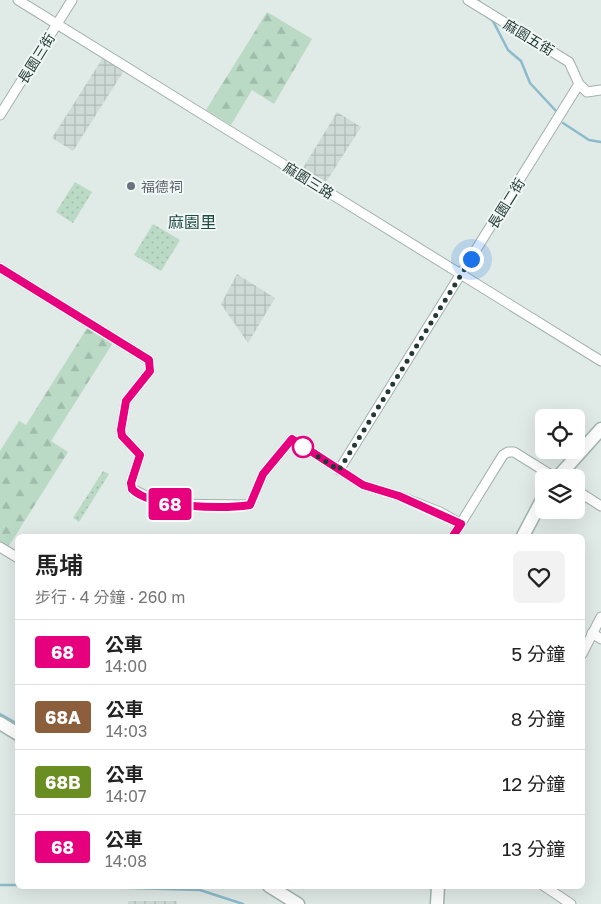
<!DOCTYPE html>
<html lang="zh-TW">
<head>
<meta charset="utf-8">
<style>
	:root { --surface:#fff; --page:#f2f2f2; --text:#222; --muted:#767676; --line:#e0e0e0 }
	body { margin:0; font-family:"Golos Text","Noto Sans TC",sans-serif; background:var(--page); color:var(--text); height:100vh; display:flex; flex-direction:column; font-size:19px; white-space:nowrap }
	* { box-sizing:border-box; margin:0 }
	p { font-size:16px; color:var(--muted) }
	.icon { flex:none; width:28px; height:28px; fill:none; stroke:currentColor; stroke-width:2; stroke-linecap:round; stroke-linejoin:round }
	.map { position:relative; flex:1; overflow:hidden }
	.drawer { position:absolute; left:15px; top:534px; width:570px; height:355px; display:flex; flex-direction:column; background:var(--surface); border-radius:8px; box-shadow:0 5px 20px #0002 }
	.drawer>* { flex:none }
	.badge { padding:0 10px; border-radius:4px; font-size:18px; line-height:32px }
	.fabs { position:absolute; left:535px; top:409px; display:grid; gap:10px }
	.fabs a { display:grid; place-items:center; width:50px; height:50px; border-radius:8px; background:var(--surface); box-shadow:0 5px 20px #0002; font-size:25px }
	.you { position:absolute; width:25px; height:25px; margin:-12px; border:4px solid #fff; border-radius:50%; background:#1a73e8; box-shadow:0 0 0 8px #1a73e833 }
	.map>.badge { position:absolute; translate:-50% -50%; box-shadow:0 0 0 2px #fff }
	.round { display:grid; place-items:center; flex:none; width:52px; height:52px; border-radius:8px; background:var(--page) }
	.overview { display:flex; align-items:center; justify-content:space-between; height:85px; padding:0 20px }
	h1 { font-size:24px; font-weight:600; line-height:38px }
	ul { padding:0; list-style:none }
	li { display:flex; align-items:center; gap:15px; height:65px; padding:0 20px; border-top:1px solid var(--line) }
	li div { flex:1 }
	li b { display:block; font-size:19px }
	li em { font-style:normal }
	li .badge { min-width:55px; font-weight:700; text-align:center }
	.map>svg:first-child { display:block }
	.industrial { fill:url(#industrial-grid) }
	.grass { fill:url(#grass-dots) }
	.forest { fill:url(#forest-firs) }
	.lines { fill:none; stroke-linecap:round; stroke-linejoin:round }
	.stream { stroke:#8bbbcc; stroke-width:2.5 }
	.street-casing { stroke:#a3b1ad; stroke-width:11 }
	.secondary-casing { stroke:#a0b5af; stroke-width:15 }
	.street { stroke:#fff; stroke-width:9 }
	.secondary { stroke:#fff; stroke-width:12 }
	.line-casing { stroke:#fff; stroke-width:11 }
	.line { stroke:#e6007e; stroke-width:8 }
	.walk { stroke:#223935; stroke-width:5; stroke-dasharray:0 9 }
	.worship-dot { fill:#6b7280; stroke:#f0f7f4; stroke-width:2 }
	.stop-dot { fill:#fff; stroke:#e6007e; stroke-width:2.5 }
	.labels { text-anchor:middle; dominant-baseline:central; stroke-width:4; stroke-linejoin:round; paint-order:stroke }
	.street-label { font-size:14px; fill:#223935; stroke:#f0f7f4 }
	.worship-label { font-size:14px; fill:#5b616d; stroke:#f0f7f4; text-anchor:start }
	.quarter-label { font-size:16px; fill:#1f4a44; stroke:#f0f7f4 }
</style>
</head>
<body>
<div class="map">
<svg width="601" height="904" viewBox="0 0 601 904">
	<defs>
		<pattern id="industrial-grid" width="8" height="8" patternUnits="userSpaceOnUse" patternTransform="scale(1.25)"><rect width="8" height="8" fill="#cedad6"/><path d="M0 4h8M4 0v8" fill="none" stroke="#b1bcb8"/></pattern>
		<pattern id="grass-dots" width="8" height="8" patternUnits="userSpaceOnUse" patternTransform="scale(1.25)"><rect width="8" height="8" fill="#badac6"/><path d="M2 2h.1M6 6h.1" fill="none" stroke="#a0bcab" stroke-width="1.8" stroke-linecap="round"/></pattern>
		<pattern id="forest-firs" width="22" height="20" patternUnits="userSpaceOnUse" patternTransform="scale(1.25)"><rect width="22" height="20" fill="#badac6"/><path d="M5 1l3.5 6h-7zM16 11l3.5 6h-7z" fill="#a0bcab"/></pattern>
	</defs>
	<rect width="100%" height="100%" fill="#e0eae6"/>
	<!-- industrial -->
	<g class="industrial">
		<polygon points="104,56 125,69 73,151 52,138"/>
		<polygon points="337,112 361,127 326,182 303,168"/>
		<polygon points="237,274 275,298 248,343 221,304"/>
		<rect x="128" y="901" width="49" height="3"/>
	</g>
	<!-- grass -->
	<g class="grass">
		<polygon points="75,182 92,192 73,223 56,212"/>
		<polygon points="153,224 180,240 161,271 134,255"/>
		<polygon points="103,471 109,474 79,522 73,518"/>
	</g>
	<!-- forest -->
	<g class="forest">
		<polygon points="267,12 312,39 274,104 252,90 231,125 206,110"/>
		<polygon points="89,325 114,341 51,441 68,452 7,549 0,545 0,451 19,421 26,425"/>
	</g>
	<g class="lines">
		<!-- stream -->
		<g class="stream">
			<polyline points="477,0 480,2"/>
			<polyline points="488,17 493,21 508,50 521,61 530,83 556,111"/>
			<polyline points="563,123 589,140 601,142"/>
			<polyline points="0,714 18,724"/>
			<polyline points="0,885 18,885"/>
			<polyline points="59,886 200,890 243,904"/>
		</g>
		<!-- street casing -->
		<g class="street-casing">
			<g id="street">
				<polyline points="18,0 601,361"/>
				<polyline points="468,0 569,62 579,84 587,92 601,90"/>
				<polyline points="0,115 72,0"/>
				<polyline points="0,268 149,360 150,371 126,401 121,430 122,436 140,455 131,483 132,489 162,504 250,505 263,474 292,439 363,485 399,496 440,512 461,524"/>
				<polyline points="339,470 579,84"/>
				<polyline points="576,490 601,506"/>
				<polyline points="453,536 503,455 508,452 514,452 556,478"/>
				<polyline points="0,547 18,558"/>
				<polyline points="592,633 601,639"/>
				<polyline points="582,654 601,617"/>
				<polyline points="544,886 571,904"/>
			</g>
		</g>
		<!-- secondary casing -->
		<g class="secondary-casing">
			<g id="secondary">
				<polyline points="557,478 601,429"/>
				<polyline points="523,536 544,496"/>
				<polyline points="0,723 18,734"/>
				<polyline points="269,886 298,904"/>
				<polyline points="437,904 438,886"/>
			</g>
		</g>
		<!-- street -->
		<use href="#street" class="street"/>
		<!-- secondary -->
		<use href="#secondary" class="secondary"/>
	</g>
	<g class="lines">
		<!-- line casing -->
		<g class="line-casing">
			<path id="line" d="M0 268 149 360 150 371 126 401 121 430 122 436 140 455 131 483 132 489C150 508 224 509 250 505L263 474 292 439 363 485 399 496 461 524 453 536"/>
		</g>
		<!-- line -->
		<use href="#line" class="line"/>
		<!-- walk -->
		<polyline class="walk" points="303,447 339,470 471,259"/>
	</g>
	<!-- markers -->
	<circle class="worship-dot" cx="131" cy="186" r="5"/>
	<circle class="stop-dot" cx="303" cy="447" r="10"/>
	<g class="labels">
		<!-- street labels -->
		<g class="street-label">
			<text transform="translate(529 37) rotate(31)">麻園五街</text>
			<text transform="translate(36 58) rotate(-58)">長園三街</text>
			<text transform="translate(309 180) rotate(32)">麻園三路</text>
			<text transform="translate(506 203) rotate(-58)">長園二街</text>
		</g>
		<!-- worship labels -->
		<g class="worship-label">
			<text x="141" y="186">福德祠</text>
		</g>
		<!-- quarter labels -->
		<g class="quarter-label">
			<text x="192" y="222">麻園里</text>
		</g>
	</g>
</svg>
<div class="fabs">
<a><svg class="icon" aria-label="locate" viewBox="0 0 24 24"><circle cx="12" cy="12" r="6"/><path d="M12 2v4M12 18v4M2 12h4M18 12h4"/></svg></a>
<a><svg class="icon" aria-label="layers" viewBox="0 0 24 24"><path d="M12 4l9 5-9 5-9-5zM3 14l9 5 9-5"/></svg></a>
</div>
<div class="you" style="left:471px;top:259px"></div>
<b class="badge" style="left:170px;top:504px;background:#e6007e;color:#fff">68</b>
<section class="drawer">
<div class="overview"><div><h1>馬埔</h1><p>步行 · 4 分鐘 · 260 m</p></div><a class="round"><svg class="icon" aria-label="heart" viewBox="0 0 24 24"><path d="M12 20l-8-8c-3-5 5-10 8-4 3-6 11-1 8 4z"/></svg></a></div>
<ul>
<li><span class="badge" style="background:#e6007e;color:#fff">68</span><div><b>公車</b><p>14:00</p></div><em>5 分鐘</em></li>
<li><span class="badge" style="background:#8b5e3c;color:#fff">68A</span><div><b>公車</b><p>14:03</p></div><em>8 分鐘</em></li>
<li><span class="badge" style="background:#6b8e23;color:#fff">68B</span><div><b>公車</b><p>14:07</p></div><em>12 分鐘</em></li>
<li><span class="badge" style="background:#e6007e;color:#fff">68</span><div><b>公車</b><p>14:08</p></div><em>13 分鐘</em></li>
</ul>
</section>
</div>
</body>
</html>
